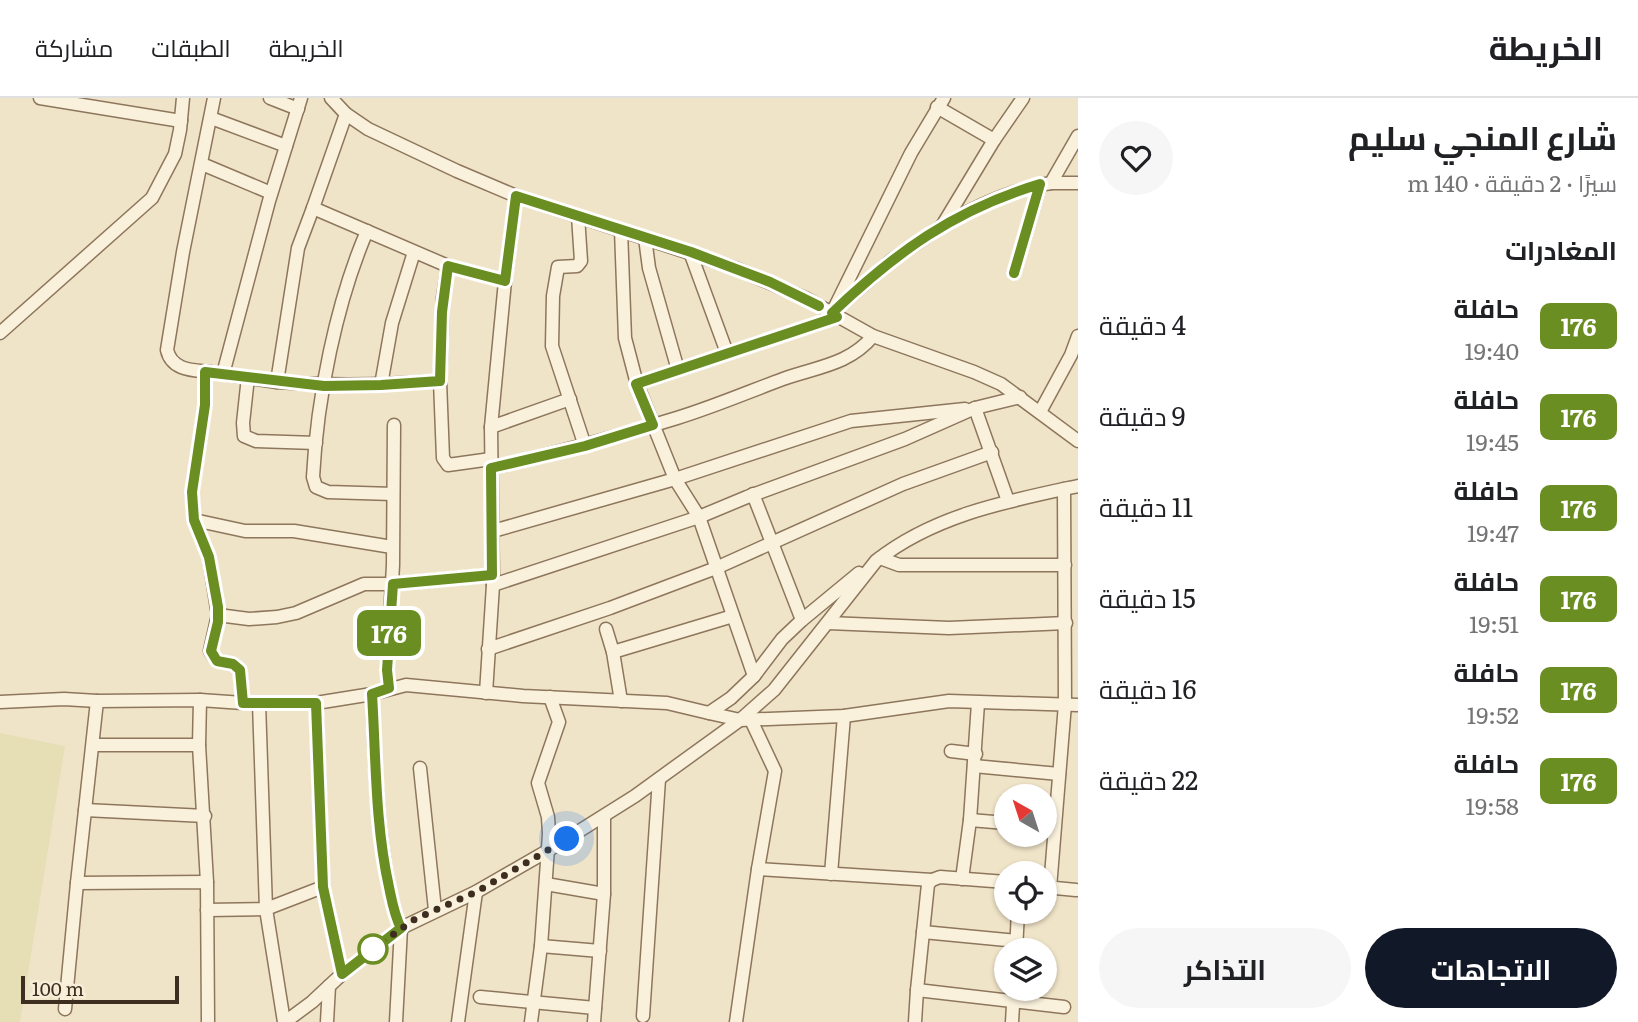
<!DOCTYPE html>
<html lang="ar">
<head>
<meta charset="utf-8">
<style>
	:root { --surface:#fff; --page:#f6f6f6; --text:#202124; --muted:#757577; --line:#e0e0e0; --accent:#111827 }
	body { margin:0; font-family:Literata,Cairo,serif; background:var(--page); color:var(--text); direction:rtl; height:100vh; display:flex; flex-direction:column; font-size:26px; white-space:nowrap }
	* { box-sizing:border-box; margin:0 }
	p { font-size:23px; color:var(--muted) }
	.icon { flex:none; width:38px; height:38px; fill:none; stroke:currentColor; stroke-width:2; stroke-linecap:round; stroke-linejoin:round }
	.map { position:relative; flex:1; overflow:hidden; direction:ltr }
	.panel { display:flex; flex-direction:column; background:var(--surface); width:560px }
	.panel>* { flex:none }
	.badge { padding:0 14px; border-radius:10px; font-size:24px; line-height:46px }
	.needle { width:46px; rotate:321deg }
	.fabs { position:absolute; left:994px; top:686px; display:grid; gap:14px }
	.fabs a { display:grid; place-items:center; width:63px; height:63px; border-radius:50%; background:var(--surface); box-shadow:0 2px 5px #0004; font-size:35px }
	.scale { position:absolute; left:21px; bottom:18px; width:158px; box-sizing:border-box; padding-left:7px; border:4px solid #3d2e20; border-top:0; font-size:19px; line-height:24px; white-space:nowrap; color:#3d2e20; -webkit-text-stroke:5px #f7eed8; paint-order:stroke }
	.you { position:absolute; width:35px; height:35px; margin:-18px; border:5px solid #fff; border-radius:50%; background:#1a73e8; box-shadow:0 0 0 10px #1a73e833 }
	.map>.badge { position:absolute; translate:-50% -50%; box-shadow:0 0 0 4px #fff }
	h2 { padding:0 21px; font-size:26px; line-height:63px }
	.round { display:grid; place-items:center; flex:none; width:74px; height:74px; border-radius:37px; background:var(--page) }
	.overview { display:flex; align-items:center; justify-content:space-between; height:119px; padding:0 21px }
	h1 { font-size:33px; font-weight:700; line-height:52px }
	.cta { display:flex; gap:14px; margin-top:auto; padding:14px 21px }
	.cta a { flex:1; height:80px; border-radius:42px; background:var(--accent); color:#fff; font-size:28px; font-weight:700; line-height:80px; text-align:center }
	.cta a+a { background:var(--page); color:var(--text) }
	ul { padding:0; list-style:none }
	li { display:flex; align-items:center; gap:21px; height:91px; padding:0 21px }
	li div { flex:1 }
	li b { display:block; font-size:26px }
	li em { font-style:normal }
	li .badge { min-width:77px; font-weight:700; text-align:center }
	header { display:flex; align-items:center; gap:42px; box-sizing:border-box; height:98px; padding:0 35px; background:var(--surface); border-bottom:2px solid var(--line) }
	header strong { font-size:33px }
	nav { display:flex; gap:38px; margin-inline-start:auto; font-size:24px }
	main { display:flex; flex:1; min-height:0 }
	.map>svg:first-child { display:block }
	.farmland { fill:#e6deb5 }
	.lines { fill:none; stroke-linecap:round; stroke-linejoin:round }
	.minor-casing { stroke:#8d765c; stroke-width:15 }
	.minor { stroke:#faf1dc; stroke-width:12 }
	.line-casing { stroke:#fff; stroke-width:16 }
	.line { stroke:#6b8e23; stroke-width:10 }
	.walk { stroke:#3d2e20; stroke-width:7; stroke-dasharray:0 12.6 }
	.stop-dot { fill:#fff; stroke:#6b8e23; stroke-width:3.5 }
</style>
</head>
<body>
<header>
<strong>الخريطة</strong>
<nav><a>الخريطة</a><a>الطبقات</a><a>مشاركة</a></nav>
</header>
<main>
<section class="panel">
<div class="overview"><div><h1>شارع المنجي سليم</h1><p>سيرًا · 2 دقيقة · 140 m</p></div><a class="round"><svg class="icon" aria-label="heart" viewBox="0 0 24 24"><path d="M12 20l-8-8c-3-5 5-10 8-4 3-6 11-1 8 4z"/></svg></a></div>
<h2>المغادرات</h2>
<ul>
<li><span class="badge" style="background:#6b8e23;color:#fff">176</span><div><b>حافلة</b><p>19:40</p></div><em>4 دقيقة</em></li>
<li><span class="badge" style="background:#6b8e23;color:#fff">176</span><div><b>حافلة</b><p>19:45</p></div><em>9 دقيقة</em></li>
<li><span class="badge" style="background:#6b8e23;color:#fff">176</span><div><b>حافلة</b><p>19:47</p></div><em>11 دقيقة</em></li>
<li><span class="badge" style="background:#6b8e23;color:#fff">176</span><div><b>حافلة</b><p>19:51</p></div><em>15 دقيقة</em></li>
<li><span class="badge" style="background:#6b8e23;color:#fff">176</span><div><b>حافلة</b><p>19:52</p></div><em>16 دقيقة</em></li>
<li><span class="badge" style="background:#6b8e23;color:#fff">176</span><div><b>حافلة</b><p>19:58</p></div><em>22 دقيقة</em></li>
</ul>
<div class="cta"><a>الاتجاهات</a><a>التذاكر</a></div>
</section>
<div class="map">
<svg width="1078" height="924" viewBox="0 0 1078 924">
	<rect width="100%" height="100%" fill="#f0e4c8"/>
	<!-- farmland -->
	<polygon class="farmland" points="0,635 65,648 20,924 0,924"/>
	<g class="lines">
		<!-- minor casing -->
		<g class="minor-casing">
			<g id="minor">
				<polyline points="40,0 181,23"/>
				<polyline points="270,0 298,11"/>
				<polyline points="301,0 269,103 223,276 277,284 298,150 313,110"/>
				<polyline points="331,0 346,16 368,31 457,73 516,98 735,170 807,201 873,238 974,274 1001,286 1078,343"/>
				<path d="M1023 0 994 42 942 128C976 108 1012 91 1051 85L1078 38"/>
				<polyline points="937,9 994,42"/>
				<polyline points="346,16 313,110 448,168 443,200 440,283 443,360 448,367 491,361"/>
				<polyline points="211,20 286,48"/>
				<polyline points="202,66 271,95"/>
				<polyline points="1051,85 1078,85"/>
				<polyline points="578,118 581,163 577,168 558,169 553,198 552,248 585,348"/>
				<polyline points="621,132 625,240 637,286 675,381 699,419 754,578"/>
				<path d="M367 133C336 205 317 301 313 379L316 389 328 394 393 396"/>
				<polyline points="645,140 649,170 678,272"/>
				<polyline points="690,154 727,255"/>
				<polyline points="448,168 505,183"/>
				<polyline points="1014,175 1040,87"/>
				<polyline points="837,210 892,162 942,128"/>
				<polyline points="832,215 911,55 944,0"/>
				<polyline points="0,235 152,100 175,56 180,32 183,0"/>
				<polyline points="205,274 205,307 192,394 194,422 209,459 218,517 249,521 277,519 296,515 364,486 392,486 492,477"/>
				<path d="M211 274C193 272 172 273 167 252L183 154 214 0"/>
				<polyline points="248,279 243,325 244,338 256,343 316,345"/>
				<path d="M277 284C332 288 385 287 440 283"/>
				<polyline points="637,286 837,219"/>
				<polyline points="381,287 392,225 414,154"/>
				<polyline points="1040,314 1071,257 1078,238"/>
				<polyline points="491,329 570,301"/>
				<path d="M491 370C554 356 616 339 677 320 713 309 748 294 783 281 816 269 849 267 873 238"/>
				<polyline points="753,396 802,522"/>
				<polyline points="1008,403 975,310 1020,299"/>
				<polyline points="194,422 245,433 294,433 392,449"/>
				<polyline points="493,433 675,381 851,323 965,311"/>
				<polyline points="880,460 899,467 1065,467"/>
				<polyline points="859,475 802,522 782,541 754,578 731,600 709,615 740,622 844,618 949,603 1078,607"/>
				<polyline points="493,487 699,419 747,399 905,341 975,310"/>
				<polyline points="218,517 210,553 217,563 233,566 240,572 243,605"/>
				<polyline points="828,525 949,530 1066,525"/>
				<polyline points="606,531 613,554"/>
				<polyline points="488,551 610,510 716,470 903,386 992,354"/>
				<polyline points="389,590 387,572 393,467 394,327"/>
				<polyline points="486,595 493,487 491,329 505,183 516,98"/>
				<path d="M372 596C375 660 376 726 389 789 392 803 394 817 401 830L396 924"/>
				<polyline points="200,602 199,647 207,784"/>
				<polyline points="621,603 613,554 733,518"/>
				<polyline points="0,604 64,601 97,603"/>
				<polyline points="259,605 266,811 284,924"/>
				<polyline points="316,605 323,789 342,876"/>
				<polyline points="93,647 199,647"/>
				<polyline points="951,653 976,656"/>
				<polyline points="974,668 1059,676"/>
				<polyline points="420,670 435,812"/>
				<polyline points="85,712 205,718"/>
				<polyline points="970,722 1006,725"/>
				<polyline points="758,771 932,782"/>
				<polyline points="831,776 844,618"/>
				<polyline points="962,781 970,722 978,605"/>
				<polyline points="546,786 604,796"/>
				<polyline points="1045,789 1076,792"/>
				<polyline points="1050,790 1065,606 1064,391"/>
				<polyline points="207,812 266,811 323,789"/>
				<polyline points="923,834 1017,843"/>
				<polyline points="541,848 600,853"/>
				<polyline points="1016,852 1018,814"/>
				<polyline points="917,892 1064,909"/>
				<polyline points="480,899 595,910"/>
				<polyline points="65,911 77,785"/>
				<polyline points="643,918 659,681"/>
				<polyline points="208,924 207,784 77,785 97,603 200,602 243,605 316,605 372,596 406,587 523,598 667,605 709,615"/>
				<path d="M285 924 312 904 342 876 401 830 476 794 549 752 635 698 740 622 774 592 876 463C934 417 1008 403 1078 388"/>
				<polyline points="327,924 329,888"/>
				<polyline points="458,924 476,794"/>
				<polyline points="531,924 541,848 549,736 548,719 538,685 559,624 550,599"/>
				<polyline points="594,924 604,796 604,718"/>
				<polyline points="736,924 758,771 775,673 751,622"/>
				<polyline points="915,924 917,892 928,786 932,782 940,779 1006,784"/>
				<polyline points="1012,924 1014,891"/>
			</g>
		</g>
		<!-- minor -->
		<use href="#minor" class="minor"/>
	</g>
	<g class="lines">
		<!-- line casing -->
		<g class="line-casing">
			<path id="line" d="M819 208 770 184 691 154 516 98 505 183 448 168 442 214 440 283 381 287 324 288 205 274V307L192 394 194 422 209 459 218 509V524L211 553 217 563 233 566 240 572 243 605H316L323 789 342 876 401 830C394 817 392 803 389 789 375 726 376 660 372 596L389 590 387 572 393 486 492 477 491 370 585 348 653 327 636 286 837 219 832 215C896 154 954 112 1040 86L1014 175"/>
		</g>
		<!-- line -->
		<use href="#line" class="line"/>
		<!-- walk -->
		<polyline class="walk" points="373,851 415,821 476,794 567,741"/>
	</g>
	<!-- markers -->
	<circle class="stop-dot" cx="373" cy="851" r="14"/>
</svg>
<div class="fabs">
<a><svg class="needle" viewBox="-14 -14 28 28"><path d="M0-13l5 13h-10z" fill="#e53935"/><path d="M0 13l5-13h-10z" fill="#757577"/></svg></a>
<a><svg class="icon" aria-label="locate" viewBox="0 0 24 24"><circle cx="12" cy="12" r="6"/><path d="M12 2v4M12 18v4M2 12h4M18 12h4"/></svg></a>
<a><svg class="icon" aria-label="layers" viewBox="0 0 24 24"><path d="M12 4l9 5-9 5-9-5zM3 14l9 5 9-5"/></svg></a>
</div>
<div class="scale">100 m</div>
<div class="you" style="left:567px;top:741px"></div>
<b class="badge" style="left:389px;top:535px;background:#6b8e23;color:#fff">176</b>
</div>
</main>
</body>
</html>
